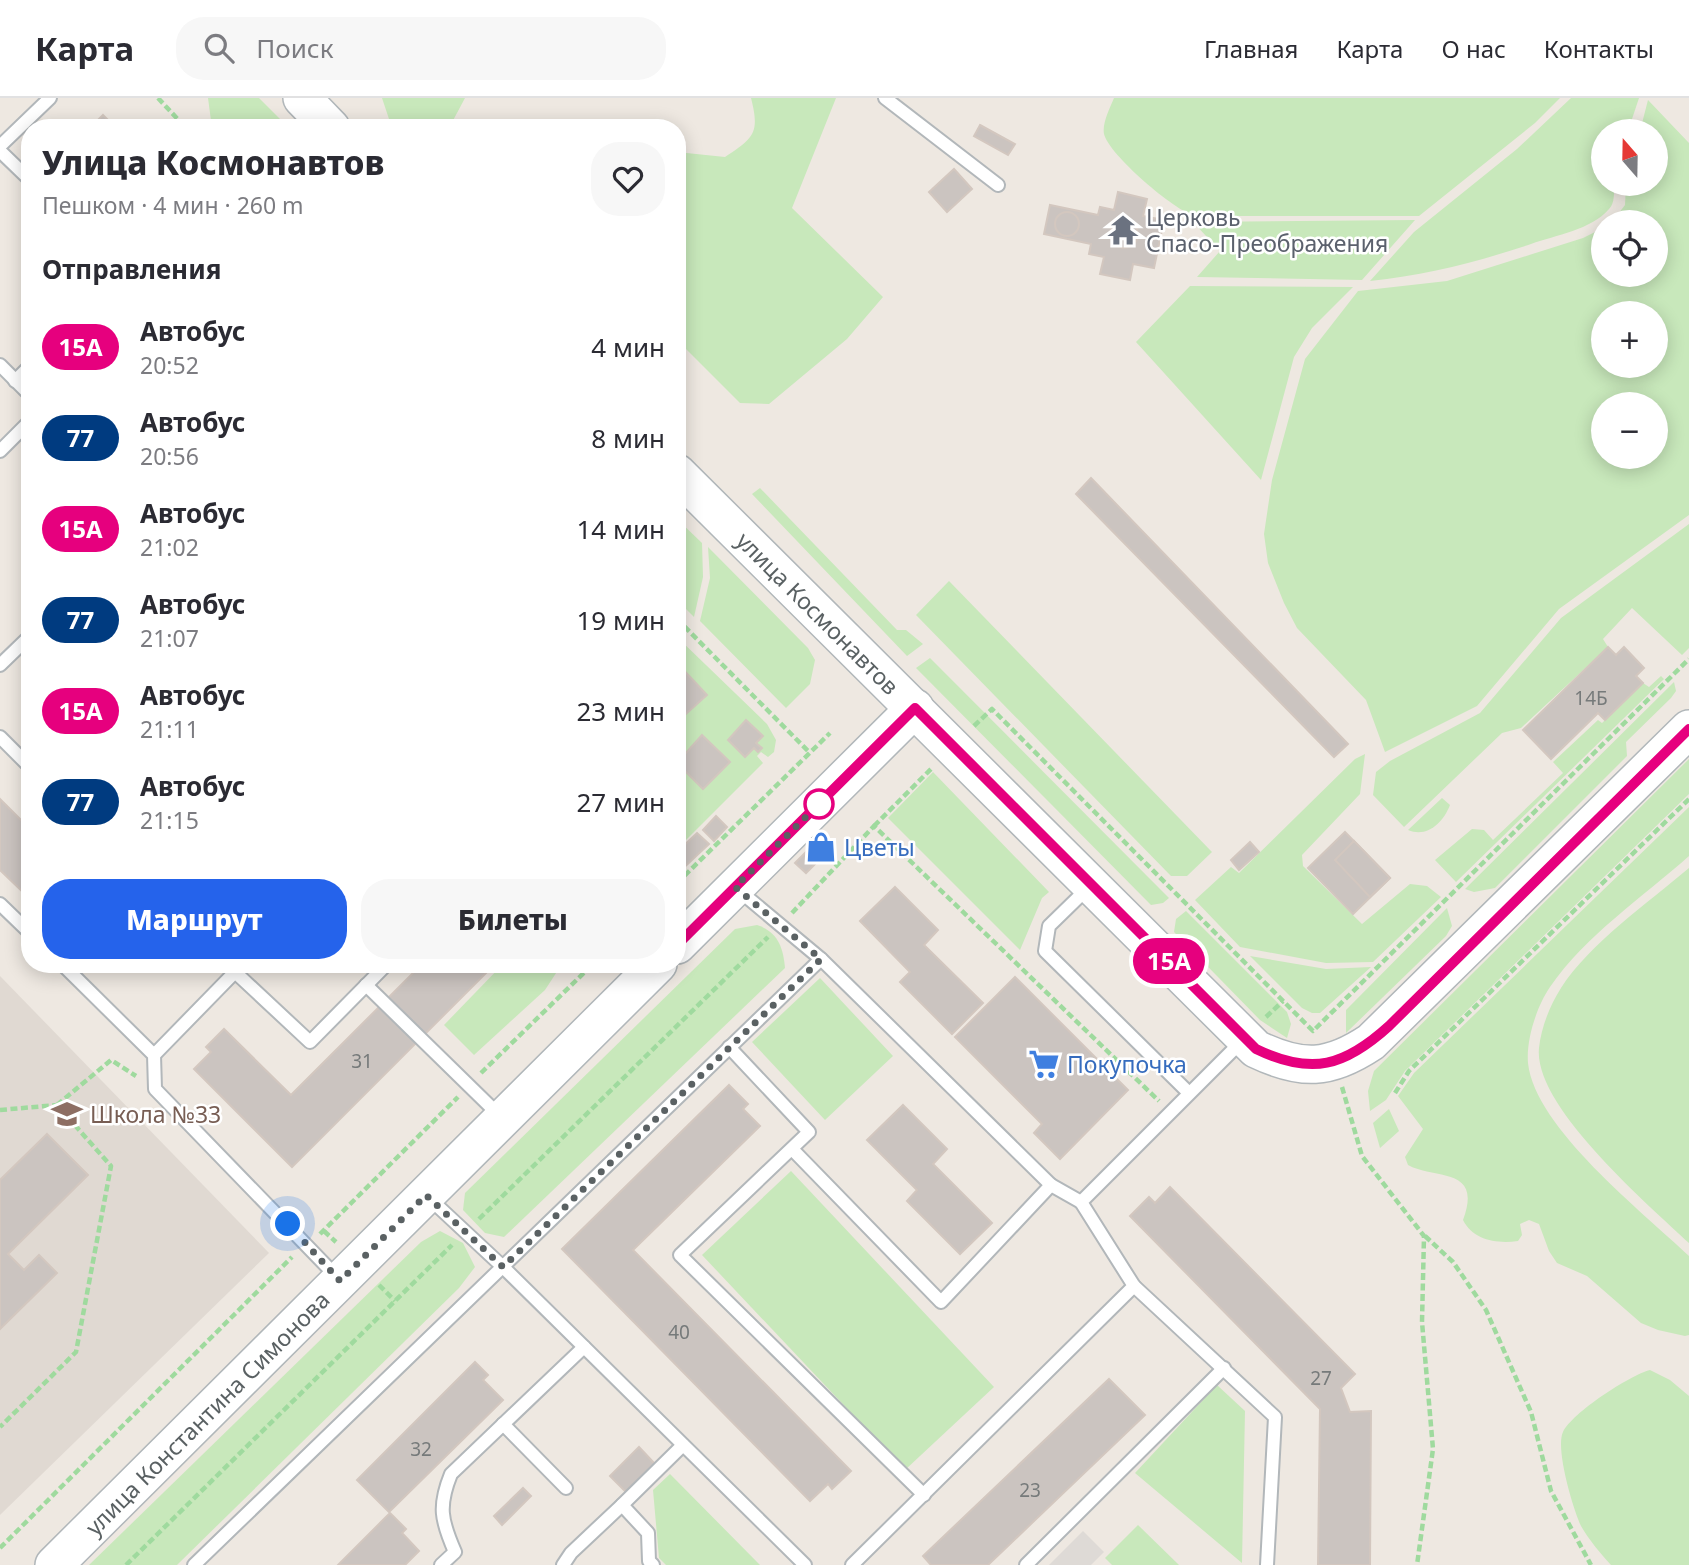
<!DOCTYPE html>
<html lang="ru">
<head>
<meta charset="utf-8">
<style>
	:root { --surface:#fff; --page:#f7f7f7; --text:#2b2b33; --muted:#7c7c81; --line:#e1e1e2; --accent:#2563eb }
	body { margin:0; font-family:"Noto Sans",sans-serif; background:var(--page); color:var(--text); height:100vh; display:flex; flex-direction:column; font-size:26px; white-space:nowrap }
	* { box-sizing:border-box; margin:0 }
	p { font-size:23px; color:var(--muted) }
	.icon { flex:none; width:38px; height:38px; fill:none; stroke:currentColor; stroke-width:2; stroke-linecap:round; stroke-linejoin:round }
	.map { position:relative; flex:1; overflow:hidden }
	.drawer { position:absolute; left:21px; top:21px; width:665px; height:854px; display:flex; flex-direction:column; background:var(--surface); border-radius:28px; box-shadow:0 4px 18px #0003 }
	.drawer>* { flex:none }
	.badge { padding:0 14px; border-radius:23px; font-size:24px; line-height:46px }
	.needle { width:46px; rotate:340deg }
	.tools { position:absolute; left:1591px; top:21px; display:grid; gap:14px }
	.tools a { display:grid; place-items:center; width:77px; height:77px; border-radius:50%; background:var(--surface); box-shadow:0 4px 18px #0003; font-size:35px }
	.you { position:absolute; width:35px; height:35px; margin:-18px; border:5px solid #fff; border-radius:50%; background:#1a73e8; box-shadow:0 0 0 10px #1a73e833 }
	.map>.badge { position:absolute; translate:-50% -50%; box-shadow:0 0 0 4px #fff }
	h2 { padding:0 21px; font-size:26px; line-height:63px }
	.round { display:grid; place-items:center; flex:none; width:74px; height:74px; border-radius:28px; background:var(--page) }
	.headline { display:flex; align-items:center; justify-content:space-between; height:119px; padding:0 21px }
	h1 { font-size:33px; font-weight:800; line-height:52px }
	.cta { display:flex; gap:14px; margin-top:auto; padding:14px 21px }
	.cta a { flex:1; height:80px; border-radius:28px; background:var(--accent); color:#fff; font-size:28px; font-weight:800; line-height:80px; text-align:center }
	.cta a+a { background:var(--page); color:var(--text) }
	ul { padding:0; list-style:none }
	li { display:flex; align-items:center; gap:21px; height:91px; padding:0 21px }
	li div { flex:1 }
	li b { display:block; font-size:26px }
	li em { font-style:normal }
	li .badge { min-width:77px; font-weight:700; text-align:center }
	header { display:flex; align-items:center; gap:42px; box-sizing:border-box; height:98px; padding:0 35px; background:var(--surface); border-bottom:2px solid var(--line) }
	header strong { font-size:33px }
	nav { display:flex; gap:38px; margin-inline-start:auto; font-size:24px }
	.search { width:490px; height:63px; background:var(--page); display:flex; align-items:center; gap:18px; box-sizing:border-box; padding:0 24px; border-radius:28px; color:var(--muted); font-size:26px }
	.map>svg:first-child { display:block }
	.industrial { fill:#dedad6 }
	.education { fill:#e0d9d2 }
	.green { fill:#c8e8bb; fill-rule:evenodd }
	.building { fill:#cbc4c0; stroke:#d3c7bf; stroke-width:2 }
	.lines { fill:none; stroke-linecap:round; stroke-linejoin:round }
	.lane-casing { stroke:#b2b7ba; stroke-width:16 }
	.secondary-casing { stroke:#b1b7ba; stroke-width:40 }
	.path { stroke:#9fda9e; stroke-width:4.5; stroke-dasharray:7 3.5; stroke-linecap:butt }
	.lane { stroke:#fff; stroke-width:12 }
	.secondary { stroke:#fff; stroke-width:37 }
	.line-casing { stroke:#fff; stroke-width:16 }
	.line { stroke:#e6007e; stroke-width:10 }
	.walk { stroke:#5a6163; stroke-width:7; stroke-dasharray:0 12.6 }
	.stop-dot { fill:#fff; stroke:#e6007e; stroke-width:3.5 }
	.labels { text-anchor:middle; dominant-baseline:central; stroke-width:5; stroke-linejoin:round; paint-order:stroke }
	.number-label { font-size:19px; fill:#767a7a }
	.worship-label { font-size:23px; fill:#5b616d; stroke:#fff; text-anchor:start }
	.street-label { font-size:23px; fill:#5a6163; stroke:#fff }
	.shop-label { font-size:23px; fill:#366cbe; stroke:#fff; text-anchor:start }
	.education-label { font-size:23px; fill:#785e54; stroke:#fff; text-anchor:start }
</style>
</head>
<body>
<header>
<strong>Карта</strong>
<div class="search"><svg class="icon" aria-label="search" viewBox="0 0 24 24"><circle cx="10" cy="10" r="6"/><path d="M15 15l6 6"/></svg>Поиск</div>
<nav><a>Главная</a><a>Карта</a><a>О нас</a><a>Контакты</a></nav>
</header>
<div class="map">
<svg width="1689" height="1467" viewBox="0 0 1689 1467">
	<rect width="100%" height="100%" fill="#eee8e1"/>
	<!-- industrial -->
	<polygon class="industrial" points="1083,1433 1104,1454 1091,1467 1049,1467"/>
	<!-- education -->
	<polygon class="education" points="0,878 269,1155 0,1417"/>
	<!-- green -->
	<g class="green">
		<polygon points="208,0 259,0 289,30 212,30"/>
		<polygon points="382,0 465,0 449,30 392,30"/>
		<path d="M751 0H836L792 110 883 199 847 241 769 306 740 305 677 242V54L725 59C754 40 760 35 751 0Z"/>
		<path d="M1114 0H1560L1535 25 1419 118H1195C1175 113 1109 57 1104 36 1102 25 1110 10 1114 0Z"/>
		<path d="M1571 0H1639L1628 33H1603V86H1614C1614 94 1615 105 1609 111 1591 132 1556 137 1531 146 1477 164 1427 177 1370 183L1414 134 1517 51Z"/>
		<path d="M1648 2 1689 45V417L1559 511 1477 608 1385 654 1366 602 1297 530 1284 505 1268 465 1264 436 1272 382 1305 261 1358 193 1447 183 1583 140 1603 130V177H1656V124H1612L1625 107 1626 86H1656V33H1640ZM1603 215H1656V268H1603ZM1603 306H1656V359H1603Z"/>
		<polygon points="1415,122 1362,182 1197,179 1220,153 1193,124"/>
		<polygon points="1190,188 1353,189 1312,230 1294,259 1261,382 1136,244"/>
		<polygon points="760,390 897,532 906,532 923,546 907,558 752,396"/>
		<polygon points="677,421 702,445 703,479 694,519 677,502"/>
		<polygon points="1689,426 1689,550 1682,557 1632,510 1603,541 1608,549 1521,630 1502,635 1404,729 1373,697 1376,674 1390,663 1480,615 1561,520"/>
		<polygon points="708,449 808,550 815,562 810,586 786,610 700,523 710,480"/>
		<polygon points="949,483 1212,754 1187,778 1171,778 916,517"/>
		<polygon points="677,539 767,626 776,642 774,654 768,659 761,654 757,658 763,665 677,751"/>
		<polygon points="930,560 1169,800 1163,805 1151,807 916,570"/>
		<polygon points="1661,578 1664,581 1456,784 1435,762 1472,731 1484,732 1493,742 1563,675 1553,664 1598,622 1602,625 1643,585 1649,589"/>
		<polygon points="1674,584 1676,593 1671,600 1626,644 1627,658 1495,790 1474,794 1465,791"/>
		<polygon points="1365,656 1360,696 1302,757 1303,768 1362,826 1410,786 1427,788 1441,799 1373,864 1326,865 1240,849 1195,802 1231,769 1239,775 1355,661"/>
		<polygon points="1689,661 1689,696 1405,973 1386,1002 1370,1013 1368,993 1374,973"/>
		<polygon points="933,674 1049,794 1042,800 1020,852 888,720"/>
		<path d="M1442 700 1450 707C1443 725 1427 740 1408 732Z"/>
		<path d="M1689 709V758C1643 799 1586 837 1550 889 1537 908 1526 941 1528 965 1535 1030 1643 1114 1689 1158V1237L1685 1238 1658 1232 1641 1225 1587 1178 1557 1165 1549 1153 1539 1126 1529 1122 1520 1126 1522 1137 1518 1143C1496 1146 1473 1142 1463 1122 1483 1068 1435 1082 1408 1067L1405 1059 1423 1031 1398 998 1414 975Z"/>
		<path d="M1689 770V1145C1649 1107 1533 1008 1539 950 1541 930 1550 907 1561 890 1590 845 1648 805 1689 770Z"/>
		<polygon points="1447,810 1452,828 1446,838 1346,935 1346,912"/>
		<polygon points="1186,813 1287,914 1291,926 1287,940 1260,922 1174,834 1176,821"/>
		<path d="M757 827C778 834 783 849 785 870L504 1139 485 1135 463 1112 465 1095 735 831Z"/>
		<polygon points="1250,858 1326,871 1371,869 1320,915 1312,915 1302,910"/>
		<polygon points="503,866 562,866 545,892 474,957 444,927"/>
		<polygon points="820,880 893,958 825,1022 752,944"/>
		<polygon points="1389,1011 1399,1033 1380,1050 1373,1025"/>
		<polygon points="791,1073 994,1289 905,1372 702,1157"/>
		<polygon points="440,1133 463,1145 475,1169 459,1190 177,1467 89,1467 421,1144"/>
		<path d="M1650 1272 1670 1282 1689 1298V1467H1611C1601 1456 1589 1442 1581 1428 1573 1411 1555 1350 1563 1334 1572 1315 1630 1277 1650 1272Z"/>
		<polygon points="1217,1287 1245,1313 1242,1465 1135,1375"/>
		<polygon points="670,1376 760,1467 666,1467 659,1460 653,1392"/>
		<polygon points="1138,1427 1179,1467 1112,1467 1105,1460"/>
	</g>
	<!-- building -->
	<g class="building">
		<polygon points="103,17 116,30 90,30"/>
		<polygon points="980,27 1015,46 1008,57 974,38"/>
		<polygon points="954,71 972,91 947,114 929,94"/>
		<polygon points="1118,94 1147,101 1143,118 1164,122 1154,170 1133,166 1130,182 1100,176 1104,159 1089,156 1091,146 1044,136 1050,107 1098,117 1100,109 1114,112"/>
		<circle cx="1067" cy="126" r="12"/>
		<circle cx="1124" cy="136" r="14"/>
		<polygon points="1091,380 1348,646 1334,659 1076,396"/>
		<polygon points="1608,549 1616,557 1624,549 1644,570 1636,578 1643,585 1605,622 1598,615 1551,661 1523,632"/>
		<polygon points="677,565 707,597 677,624"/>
		<polygon points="746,622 763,638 756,645 762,650 758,654 754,650 745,659 728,642"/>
		<polygon points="702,637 730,664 703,691 677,665"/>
		<polygon points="0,701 30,731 30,801 0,772"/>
		<polygon points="716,718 727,729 714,743 703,732"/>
		<polygon points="1345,734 1390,780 1353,816 1308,770"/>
		<polygon points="697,735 709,746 677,776 677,754"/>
		<polygon points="822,738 833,748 806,775 795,765"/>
		<polygon points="1354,743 1390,780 1370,799 1335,762"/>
		<polygon points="1250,744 1259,754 1239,772 1231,762"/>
		<polygon points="895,789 938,832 924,847 983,905 952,936 900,884 910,874 860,823"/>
		<polygon points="422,866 495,866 292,1069 194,971 211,954 206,949 224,931 291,997"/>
		<polygon points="1015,879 1128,992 1060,1061 1034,1035 1042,1026 955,939"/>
		<polygon points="729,987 748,1006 743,1011 760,1028 633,1152 851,1373 832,1391 828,1386 810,1403 562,1151"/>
		<polygon points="903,1007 947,1051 933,1066 992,1125 960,1156 907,1103 917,1092 867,1042"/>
		<polygon points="47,1036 88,1077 8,1156 24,1172 39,1157 57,1175 0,1231 0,1082"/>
		<polygon points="1170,1089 1355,1276 1341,1290 1350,1314 1371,1313 1370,1467 1318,1467 1320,1311 1130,1118 1149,1099 1155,1105"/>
		<polygon points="475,1264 488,1277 483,1282 503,1302 389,1414 406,1431 402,1435 419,1453 405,1467 338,1467 390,1415 357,1382"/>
		<polygon points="1109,1281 1145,1317 988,1467 931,1467 923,1458"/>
		<polygon points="639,1349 655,1366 626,1394 610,1378"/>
		<polygon points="523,1390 531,1398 502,1427 494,1418"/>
	</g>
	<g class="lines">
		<!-- lane casing -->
		<g class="lane-casing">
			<g id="lane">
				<polyline points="885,0 998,87"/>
				<polyline points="0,48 50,0"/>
				<polyline points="0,53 30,82"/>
				<polyline points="0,267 30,297"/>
				<polyline points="15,283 30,268"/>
				<polyline points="0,353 30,323"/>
				<polyline points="0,567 30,538"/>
				<polyline points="0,639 30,669"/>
				<polyline points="1089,789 1049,828 1045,853 1189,995"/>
				<polyline points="736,790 821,861 1051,1087 941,1204 792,1051"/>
				<polyline points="0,806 30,835"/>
				<polyline points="62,866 154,957 155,991 338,1180"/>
				<polyline points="366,887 500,1018"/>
				<polyline points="729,949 809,1034 680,1157 924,1397"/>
				<polyline points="154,957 235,874 310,944 387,866"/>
				<polyline points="1051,1087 1081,1104"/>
				<polyline points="429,1100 503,1169 805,1467"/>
				<polyline points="1134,1188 1275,1319 1267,1467"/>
				<polyline points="503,1326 566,1390"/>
				<polyline points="194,1467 821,861"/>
				<path d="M441 1467 455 1454C441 1422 438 1408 451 1376L584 1249"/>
				<polyline points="563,1467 571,1455 622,1407"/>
				<polyline points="653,1467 649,1463 648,1435 622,1407 683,1347"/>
				<polyline points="852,1467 1134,1188 1081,1104 1243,942"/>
				<polyline points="1026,1467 1224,1270"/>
			</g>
		</g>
		<!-- secondary casing -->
		<g class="secondary-casing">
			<g id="secondary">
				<polyline points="302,0 331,30"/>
				<path d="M677 375 1256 951C1302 973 1329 972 1371 944L1689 631"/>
				<polyline points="677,847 915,610"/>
				<polyline points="54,1467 658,866"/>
			</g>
		</g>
		<!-- path -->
		<g class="path">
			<polyline points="158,0 186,30"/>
			<polyline points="677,521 810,655"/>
			<polyline points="974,628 992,611 1313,933 1689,561"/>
			<polyline points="874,728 933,669"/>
			<polyline points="677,785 830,635"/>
			<polyline points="792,815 874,728 1159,1003"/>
			<polyline points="1266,919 1283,903"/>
			<polyline points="481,975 593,866"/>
			<polyline points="1342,989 1362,1058 1424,1138 1422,1224 1433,1351 1417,1467"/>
			<polyline points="1395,995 1409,973 1689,701"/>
			<polyline points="57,1007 111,962 136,978"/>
			<polyline points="0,1012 57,1007 111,1068 76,1254 0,1329"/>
			<polyline points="479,1121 768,839"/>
			<polyline points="324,1133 336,1144"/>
			<polyline points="320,1136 458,999"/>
			<polyline points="1425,1138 1453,1164 1486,1212 1531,1314 1551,1393 1591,1467"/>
			<polyline points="379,1187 395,1203"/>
			<polyline points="0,1450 292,1159"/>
			<polyline points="126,1467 452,1147"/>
		</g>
		<!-- lane -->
		<use href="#lane" class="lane"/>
		<!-- secondary -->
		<use href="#secondary" class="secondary"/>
	</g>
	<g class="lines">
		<!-- line casing -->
		<g class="line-casing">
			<path id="line" d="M677 847 915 610 1256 951C1312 978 1345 968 1389 928L1689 631"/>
		</g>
		<!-- line -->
		<use href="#line" class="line"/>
		<!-- walk -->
		<polyline class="walk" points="288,1126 340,1183 426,1097 503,1169 821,861 735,789 819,706"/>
	</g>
	<!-- icons -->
	<defs>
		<g id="temple-bare" transform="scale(2.415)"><path d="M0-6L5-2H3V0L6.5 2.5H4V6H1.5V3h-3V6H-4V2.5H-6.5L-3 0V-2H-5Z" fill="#6b7280" stroke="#fff" stroke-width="2.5" paint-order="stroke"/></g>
		<g id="shop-bare" transform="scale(2.415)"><path d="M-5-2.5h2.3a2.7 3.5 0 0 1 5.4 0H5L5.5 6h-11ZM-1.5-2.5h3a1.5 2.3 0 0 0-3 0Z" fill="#3f7fe0" stroke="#fff" stroke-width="2.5" paint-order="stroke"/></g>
		<g id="supermarket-bare" transform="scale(2.415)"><path d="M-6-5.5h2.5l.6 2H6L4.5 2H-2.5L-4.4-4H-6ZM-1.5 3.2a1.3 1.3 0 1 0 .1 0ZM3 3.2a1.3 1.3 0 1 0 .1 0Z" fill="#3f7fe0" stroke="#fff" stroke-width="2.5" paint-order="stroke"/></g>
		<g id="school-bare" transform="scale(2.415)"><path d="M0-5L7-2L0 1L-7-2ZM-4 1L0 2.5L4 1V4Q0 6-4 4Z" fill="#8d6e63" stroke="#fff" stroke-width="2.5" paint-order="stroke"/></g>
	</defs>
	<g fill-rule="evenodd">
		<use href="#temple-bare" x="1123" y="132"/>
		<use href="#shop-bare" x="821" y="749"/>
		<use href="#supermarket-bare" x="1044" y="966"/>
		<use href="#school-bare" x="67" y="1016"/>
	</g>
	<!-- markers -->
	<circle class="stop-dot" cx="819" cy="706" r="14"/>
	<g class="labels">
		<!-- number labels -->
		<g class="number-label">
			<text x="1591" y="600">14Б</text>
			<text x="362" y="963">31</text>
			<text x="679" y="1234">40</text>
			<text x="1321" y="1280">27</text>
			<text x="421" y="1351">32</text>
			<text x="1030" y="1392">23</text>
		</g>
		<!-- worship labels -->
		<g class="worship-label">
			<text x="1146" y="119">Церковь<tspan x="1146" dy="26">Спасо-Преображения</tspan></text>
		</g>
		<!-- street labels -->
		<g class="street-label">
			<text transform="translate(818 515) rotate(45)">улица Космонавтов</text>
			<text transform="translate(207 1315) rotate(-45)">улица Константина Симонова</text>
		</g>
		<!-- shop labels -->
		<g class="shop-label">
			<text x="844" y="749">Цветы</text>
			<text x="1067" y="966">Покупочка</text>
		</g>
		<!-- education labels -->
		<g class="education-label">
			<text x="90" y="1016">Школа №33</text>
		</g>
	</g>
</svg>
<div class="tools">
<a><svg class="needle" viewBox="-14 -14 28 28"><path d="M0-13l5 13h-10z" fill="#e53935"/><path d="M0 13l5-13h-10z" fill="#7c7c81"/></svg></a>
<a><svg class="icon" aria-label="locate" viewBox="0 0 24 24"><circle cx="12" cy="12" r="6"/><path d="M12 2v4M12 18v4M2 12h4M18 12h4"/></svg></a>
<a>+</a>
<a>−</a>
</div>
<div class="you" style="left:288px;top:1126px"></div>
<b class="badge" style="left:1169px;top:863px;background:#e6007e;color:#fff">15А</b>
<section class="drawer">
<div class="headline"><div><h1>Улица Космонавтов</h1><p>Пешком · 4 мин · 260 m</p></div><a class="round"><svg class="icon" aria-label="heart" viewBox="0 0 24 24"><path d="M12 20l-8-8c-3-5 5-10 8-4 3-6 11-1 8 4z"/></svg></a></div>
<h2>Отправления</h2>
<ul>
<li><span class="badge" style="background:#e6007e;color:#fff">15А</span><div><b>Автобус</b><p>20:52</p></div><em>4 мин</em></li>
<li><span class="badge" style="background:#003b80;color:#fff">77</span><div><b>Автобус</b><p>20:56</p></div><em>8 мин</em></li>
<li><span class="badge" style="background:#e6007e;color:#fff">15А</span><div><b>Автобус</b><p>21:02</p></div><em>14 мин</em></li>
<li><span class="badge" style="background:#003b80;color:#fff">77</span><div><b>Автобус</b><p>21:07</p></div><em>19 мин</em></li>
<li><span class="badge" style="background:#e6007e;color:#fff">15А</span><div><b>Автобус</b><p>21:11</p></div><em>23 мин</em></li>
<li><span class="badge" style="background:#003b80;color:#fff">77</span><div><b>Автобус</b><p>21:15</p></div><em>27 мин</em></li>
</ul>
<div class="cta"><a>Маршрут</a><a>Билеты</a></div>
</section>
</div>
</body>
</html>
